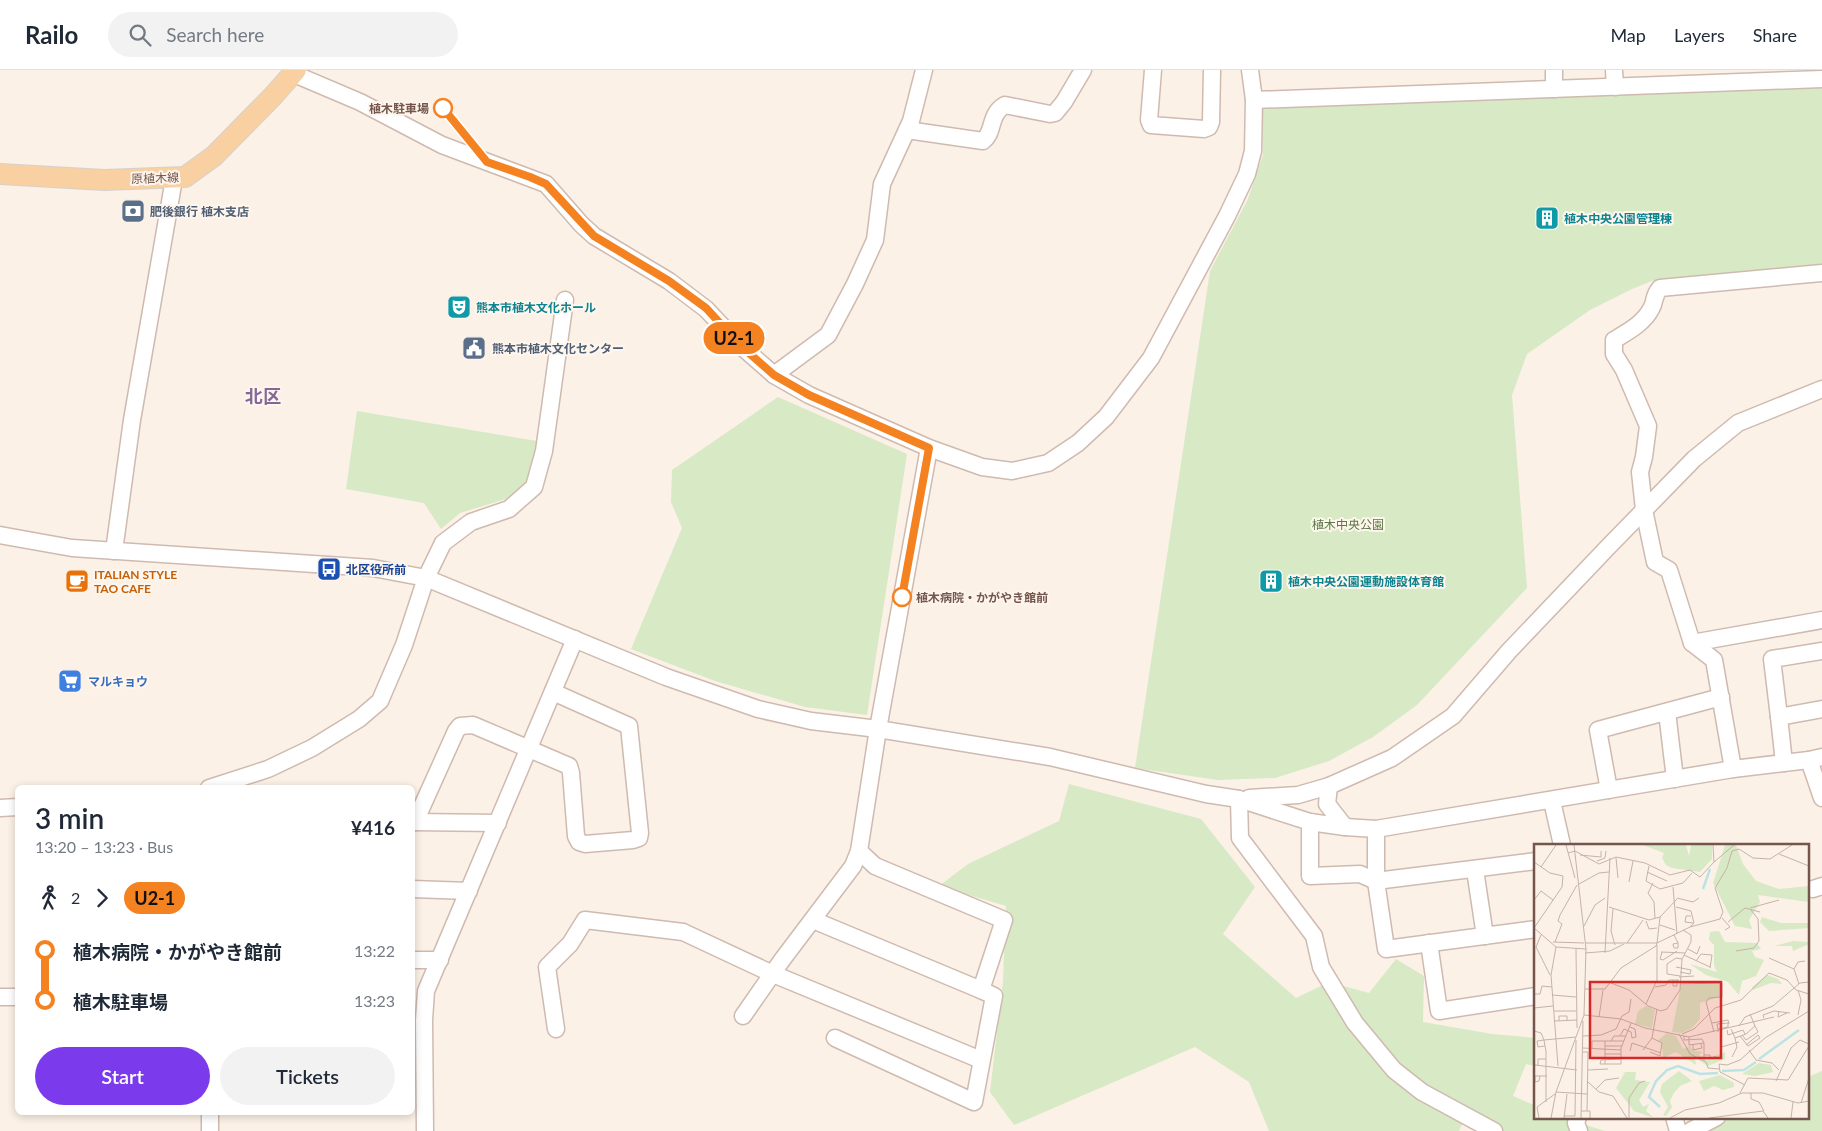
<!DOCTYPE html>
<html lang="en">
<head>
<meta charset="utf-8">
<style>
	:root { --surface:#fff; --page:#f2f2f3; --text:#1f2937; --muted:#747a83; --line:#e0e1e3; --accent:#7c3aed }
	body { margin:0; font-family:Lato,"Noto Sans JP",sans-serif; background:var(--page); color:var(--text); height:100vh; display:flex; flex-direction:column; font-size:19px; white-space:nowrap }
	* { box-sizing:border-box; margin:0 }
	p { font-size:16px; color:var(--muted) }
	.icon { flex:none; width:28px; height:28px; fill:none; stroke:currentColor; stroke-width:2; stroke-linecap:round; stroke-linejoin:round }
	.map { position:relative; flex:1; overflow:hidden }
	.sheet { position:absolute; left:15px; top:715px; width:400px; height:330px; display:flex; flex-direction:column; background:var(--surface); border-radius:8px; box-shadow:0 2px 8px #0003 }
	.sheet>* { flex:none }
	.badge { padding:0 10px; border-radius:16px; font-size:18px; line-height:32px }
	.map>.badge { position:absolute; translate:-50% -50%; box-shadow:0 0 0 2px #fff }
	.legs { display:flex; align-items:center; gap:8px; height:55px; padding:0 20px; font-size:16px }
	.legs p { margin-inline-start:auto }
	.overview { display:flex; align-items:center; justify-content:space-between; height:85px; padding:0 20px }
	h1 { font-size:28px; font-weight:600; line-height:38px }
	.cta { display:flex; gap:10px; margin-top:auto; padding:10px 20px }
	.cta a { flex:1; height:58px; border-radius:30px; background:var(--accent); color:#fff; font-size:20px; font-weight:600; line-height:58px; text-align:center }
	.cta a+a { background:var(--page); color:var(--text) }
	ul { padding:0 20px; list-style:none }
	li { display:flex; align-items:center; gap:18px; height:50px; font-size:19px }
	li i { display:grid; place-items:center; width:8px; height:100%; margin:0 6px; background:currentColor }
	li i::after { content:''; width:12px; height:12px; margin:-6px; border:4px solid; border-radius:50%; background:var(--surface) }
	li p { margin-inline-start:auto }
	li:first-child i { background:linear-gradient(#0000 50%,currentColor 0) }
	li:last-child i { background:linear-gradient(currentColor 50%,#0000 0) }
	header { display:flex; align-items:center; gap:30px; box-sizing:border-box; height:70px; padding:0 25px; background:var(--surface); border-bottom:1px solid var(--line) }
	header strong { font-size:24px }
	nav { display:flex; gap:28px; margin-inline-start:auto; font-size:18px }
	.search { width:350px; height:45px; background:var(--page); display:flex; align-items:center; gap:12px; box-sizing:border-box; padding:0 18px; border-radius:28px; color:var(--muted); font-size:19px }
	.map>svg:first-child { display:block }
	.green { fill:#d7e9c5 }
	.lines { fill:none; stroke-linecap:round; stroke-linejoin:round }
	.minor-casing { stroke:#cfbab0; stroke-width:19 }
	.major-casing { stroke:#d8d0cd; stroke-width:22 }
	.minor { stroke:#fff; stroke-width:16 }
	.major { stroke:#f8d0a1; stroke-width:20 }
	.line-1-casing { stroke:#fff; stroke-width:11 }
	.line-1 { stroke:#f58220; stroke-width:8 }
	.stop-1-dot { fill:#fff; stroke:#f58220; stroke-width:2.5 }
	.labels { text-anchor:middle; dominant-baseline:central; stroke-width:4; stroke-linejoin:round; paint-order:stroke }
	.stop-label { font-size:12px; font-weight:bold; fill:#74564c; stroke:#fef6ed; text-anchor:end }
	.street-label { font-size:12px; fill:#74564c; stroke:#fef6ed }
	.service-label { font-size:12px; font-weight:bold; fill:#4e5e75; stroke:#fef6ed; text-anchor:start }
	.culture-label { font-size:12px; font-weight:bold; fill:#0d838f; stroke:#fef6ed; text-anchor:start }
	.park-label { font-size:12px; fill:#597a43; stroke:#fef6ed }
	.transit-label { font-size:12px; font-weight:bold; fill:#164399; stroke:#fef6ed; text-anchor:start }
	.food-label { font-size:12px; font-weight:bold; fill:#c56008; stroke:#fef6ed; text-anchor:start }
	.shop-label { font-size:12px; font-weight:bold; fill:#366cbe; stroke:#fef6ed; text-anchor:start }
	.district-label { font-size:18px; font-weight:bold; fill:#836798; stroke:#fef6ed }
	.inset-river { fill:none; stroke:#bbe3e5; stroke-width:2.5 }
	.inset-road { fill:none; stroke:#c6b3a8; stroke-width:1 }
	.view { fill:#d62828; fill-opacity:0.15; stroke:#d62828; stroke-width:2.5 }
	.inset-edge { fill:none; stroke:#74564c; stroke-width:2.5 }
</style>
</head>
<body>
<header>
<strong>Railo</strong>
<div class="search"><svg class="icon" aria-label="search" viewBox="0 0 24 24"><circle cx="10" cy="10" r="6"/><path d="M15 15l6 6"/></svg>Search here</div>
<nav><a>Map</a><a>Layers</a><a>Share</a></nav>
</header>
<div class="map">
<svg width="1822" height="1061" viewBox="0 0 1822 1061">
	<rect width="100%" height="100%" fill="#fcf1e6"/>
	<!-- green -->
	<g class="green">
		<polygon points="1822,14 1822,199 1652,211 1632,219 1590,240 1527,284 1512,325 1527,518 1417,635 1373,667 1329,691 1275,708 1218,710 1135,698 1210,201 1248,129 1263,85 1261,36"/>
		<polygon points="778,327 907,384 867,645 805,637 715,611 631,579 682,458 671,432 672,400"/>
		<polygon points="357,341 537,371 529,410 506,429 460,443 441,459 424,433 346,419"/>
		<polygon points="1069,714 1201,749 1255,817 1223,864 1296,928 1329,912 1369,923 1396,889 1424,906 1423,952 1492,964 1536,968 1536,996 1526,994 1513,1026 1536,1036 1536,1047 1560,1047 1605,1061 1486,1061 1463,1052 1459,1061 1269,1061 1249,1012 1195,977 1014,1055 990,1022 1003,911 1006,836 939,816 968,794 1059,751"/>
		<polygon points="1822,1001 1822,1061 1680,1061 1712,1047 1808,1047 1808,1007"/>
	</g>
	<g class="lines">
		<!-- minor casing -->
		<g class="minor-casing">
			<g id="minor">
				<polyline points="1153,0 1149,50 1151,55 1204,59 1209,57 1211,52 1212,0"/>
				<polyline points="1554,0 1554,19"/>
				<polyline points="1614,0 1615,17"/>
				<polyline points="294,4 360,32 442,75 546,114 581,154 594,166 669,211 706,239 741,276 774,305 809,325 929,378 982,397 1012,401 1048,393 1078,373 1106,347 1151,288 1227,146 1247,104 1253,81 1254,30 1250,0"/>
				<polyline points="1254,30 1822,9"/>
				<path d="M907 60 983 71C995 62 988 45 1005 35L1050 44 1055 43 1064 32 1083 0"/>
				<polyline points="774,305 828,265 855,214 875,170 882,114 911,51 924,0"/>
				<polyline points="0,465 72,478 373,498 426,508 666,607 758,639 811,651 878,659 1050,687 1206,724 1239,729 1310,752 1345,757 1376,759 1733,699 1809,690 1822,687"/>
				<polyline points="114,481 132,350 174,109"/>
				<polyline points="1692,573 1822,550"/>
				<polyline points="1667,642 1675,709"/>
				<polyline points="1779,647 1772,589 1822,581"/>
				<polyline points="1809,690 1822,728"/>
				<polyline points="1784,693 1779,647 1822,639"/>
				<path d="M1733 699 1714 590 1692 573 1669 500 1655 492 1644 440 1640 402 1644 387 1648 356 1624 300 1614 284V270C1627 262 1643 254 1651 239 1656 231 1652 228 1660 218L1822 203"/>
				<polyline points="1329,716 1327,734 1345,757"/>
				<polyline points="209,718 268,699 312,678 359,649 380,631 404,575 426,508 443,473 471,452 509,439 534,417 544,381 565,230"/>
				<polyline points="1609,720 1598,660 1721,627"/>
				<polyline points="1249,728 1298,725 1329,716 1392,688 1453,646 1509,581 1609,476 1694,389 1738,353 1822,319"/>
				<polyline points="1239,729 1240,768 1314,866 1321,897 1355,953 1394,1000 1422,1022 1494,1061"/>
				<polyline points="1552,731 1562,775"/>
				<polyline points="0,738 18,737"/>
				<polyline points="412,752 498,753"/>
				<polyline points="415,752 456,661 460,656 473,655 569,696 571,703 576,766 579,772 585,774 633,770 639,768 640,763 629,656 553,622"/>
				<polyline points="1310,752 1310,806 1360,804 1376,811 1536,791"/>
				<polyline points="1376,759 1376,811 1386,879 1536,859"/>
				<polyline points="1475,800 1485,866"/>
				<polyline points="412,819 469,821"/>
				<polyline points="1813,819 1822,816"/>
				<polyline points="813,850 981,920"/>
				<polyline points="1429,873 1439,941 1536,926"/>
				<polyline points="412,890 440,890"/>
				<polyline points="0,927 18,927"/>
				<polyline points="743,946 782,890 853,796 859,781 878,659 929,378"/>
				<polyline points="556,959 547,897 570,874 585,850 683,862 773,904 981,990"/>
				<polyline points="835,968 974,1032 994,926 981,920 1004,850 875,796 859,781"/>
				<polyline points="210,1042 210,1061"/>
				<polyline points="1578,1047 1576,1053 1579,1061"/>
				<polyline points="1674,1047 1678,1061"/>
				<polyline points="425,1061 424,950 426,921 575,569"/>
				<polyline points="1690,1061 1717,1047"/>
			</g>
		</g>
		<!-- major casing -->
		<g class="major-casing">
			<polyline id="major" points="0,104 104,110 185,107 214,86 273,26 296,0"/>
		</g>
		<!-- minor -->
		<use href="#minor" class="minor"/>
		<!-- major -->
		<use href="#major" class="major"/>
	</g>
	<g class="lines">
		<!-- line-1 casing -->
		<g class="line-1-casing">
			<polyline id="line-1" points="443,38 487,92 530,107 546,114 594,166 669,211 706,238 741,276 774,305 809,325 929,378 902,527"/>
		</g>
		<!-- line-1 -->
		<use href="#line-1" class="line-1"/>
	</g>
	<!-- icons -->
	<defs>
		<g id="bank-square" transform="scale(1.25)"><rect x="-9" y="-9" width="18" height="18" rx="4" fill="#5c6f8a" stroke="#fef6ed"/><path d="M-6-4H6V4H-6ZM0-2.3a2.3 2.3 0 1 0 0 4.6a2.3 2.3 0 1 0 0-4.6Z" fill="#fff"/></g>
		<g id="building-square" transform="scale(1.25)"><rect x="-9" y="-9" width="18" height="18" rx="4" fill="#0f9aa8" stroke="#fef6ed"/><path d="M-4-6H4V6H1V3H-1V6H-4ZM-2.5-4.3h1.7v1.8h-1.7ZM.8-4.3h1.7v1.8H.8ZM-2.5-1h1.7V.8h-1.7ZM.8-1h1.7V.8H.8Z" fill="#fff"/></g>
		<g id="theatre-square" transform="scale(1.25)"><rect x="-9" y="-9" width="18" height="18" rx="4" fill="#0f9aa8" stroke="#fef6ed"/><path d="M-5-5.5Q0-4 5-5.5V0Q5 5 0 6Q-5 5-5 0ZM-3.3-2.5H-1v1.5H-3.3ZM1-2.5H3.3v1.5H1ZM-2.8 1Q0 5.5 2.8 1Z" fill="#fff"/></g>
		<g id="civic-square" transform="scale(1.25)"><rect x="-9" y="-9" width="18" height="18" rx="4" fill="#5c6f8a" stroke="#fef6ed"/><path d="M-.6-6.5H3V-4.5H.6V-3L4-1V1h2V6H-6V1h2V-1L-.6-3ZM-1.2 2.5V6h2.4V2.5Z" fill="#fff"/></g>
		<g id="bus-square" transform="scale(1.25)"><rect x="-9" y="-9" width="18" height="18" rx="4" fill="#1a4fb4" stroke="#fef6ed"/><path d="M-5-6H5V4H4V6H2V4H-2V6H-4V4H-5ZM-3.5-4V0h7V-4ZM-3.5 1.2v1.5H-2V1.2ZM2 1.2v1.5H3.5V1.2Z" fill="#fff"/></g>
		<g id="cafe-square" transform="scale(1.25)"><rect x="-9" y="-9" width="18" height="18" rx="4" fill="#e8710a" stroke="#fef6ed"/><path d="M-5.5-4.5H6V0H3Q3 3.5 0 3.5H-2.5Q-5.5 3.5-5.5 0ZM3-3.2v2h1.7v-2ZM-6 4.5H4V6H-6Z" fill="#fff"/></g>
		<g id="supermarket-square" transform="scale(1.25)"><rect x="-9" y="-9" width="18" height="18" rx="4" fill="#3f7fe0" stroke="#fef6ed"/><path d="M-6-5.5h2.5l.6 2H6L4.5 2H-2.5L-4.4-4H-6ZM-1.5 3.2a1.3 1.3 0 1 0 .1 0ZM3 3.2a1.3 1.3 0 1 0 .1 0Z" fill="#fff"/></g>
	</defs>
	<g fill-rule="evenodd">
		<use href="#bank-square" x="133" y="141"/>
		<use href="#building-square" x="1547" y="148"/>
		<use href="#theatre-square" x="459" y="237"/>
		<use href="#civic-square" x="474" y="278"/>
		<use href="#bus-square" x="329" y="499"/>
		<use href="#cafe-square" x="77" y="511"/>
		<use href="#building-square" x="1271" y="511"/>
		<use href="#supermarket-square" x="70" y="611"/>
	</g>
	<!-- markers -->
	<g class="stop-1-dot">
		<circle cx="443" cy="38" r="9"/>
		<circle cx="902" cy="527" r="9"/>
	</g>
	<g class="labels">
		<!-- stop labels -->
		<g class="stop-label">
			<text x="429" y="38">植木駐車場</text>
			<text x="916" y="527" text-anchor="start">植木病院・かがやき館前</text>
		</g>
		<!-- street labels -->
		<g class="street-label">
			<text transform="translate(155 108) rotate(-2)">原植木線</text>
		</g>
		<!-- service labels -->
		<g class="service-label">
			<text x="150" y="141">肥後銀行 植木支店</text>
			<text x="492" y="278">熊本市植木文化センター</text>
		</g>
		<!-- culture labels -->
		<g class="culture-label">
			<text x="1564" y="148">植木中央公園管理棟</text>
			<text x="476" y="237">熊本市植木文化ホール</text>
			<text x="1288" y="511">植木中央公園運動施設体育館</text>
		</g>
		<!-- park labels -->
		<g class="park-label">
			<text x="1348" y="454">植木中央公園</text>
		</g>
		<!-- transit labels -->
		<g class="transit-label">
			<text x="346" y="499">北区役所前</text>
		</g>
		<!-- food labels -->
		<g class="food-label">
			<text x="94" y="504">ITALIAN STYLE<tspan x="94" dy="14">TAO CAFE</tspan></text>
		</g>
		<!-- shop labels -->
		<g class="shop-label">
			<text x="88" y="611">マルキョウ</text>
		</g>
		<!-- district labels -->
		<g class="district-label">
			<text x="263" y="326">北区</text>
		</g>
	</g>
	<!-- overview -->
	<g transform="translate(1534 774)">
		<rect width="275" height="275" fill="#fcf1e6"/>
		<path d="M109 1H152L155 12 157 1H178V15L166 28 138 24 132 21 128 14 130 9ZM191 1H202L209 20 222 37 245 45 275 42V58L224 51 226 58 215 76 218 85 201 82 179 39ZM228 73 247 79H275V84L235 87 226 78ZM185 87 191 98 223 99 227 105 218 107 221 113 230 116 222 132 208 137 205 151 194 138 172 131 156 120 183 128 180 122V101L175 96 176 88ZM259 97 275 98V100L259 107 258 102H240ZM233 131 244 135 248 140 237 139 219 146 218 143ZM187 139 188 152 166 159V175L158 184 148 189 138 188 147 141ZM112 162 121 166 118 184 101 180 104 167ZM133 189 142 192 149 205 156 202 158 206 169 208 165 211 169 214 174 215 191 208V215L174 222 161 214 162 221 142 208 129 214 128 198 123 197ZM225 219 237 221 239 228 221 232 208 230ZM145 227 158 237 146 242 140 249 136 257 138 263 132 272 129 271 134 263 126 248 128 240ZM91 228H102L101 236 116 238 105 256 109 263 115 260 112 267 120 274 100 267 82 244ZM186 231 200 239V243L189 246 180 242 170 247 165 237Z" fill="#d7e9c5"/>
		<path class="inset-river" d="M169 45 176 25M225 215 265 186M188 227 210 226 222 218M126 263 115 253 122 237 133 226 144 222 166 230 184 229"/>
		<path class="inset-road" d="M32 1 41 34M34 9 41 7 65 20 82 13 111 19 136 31 156 26 166 33 180 18 179 1M245 10 275 22M46 11 67 13V7M82 14 84 34M63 17 71 14 72 7M0 18 16 29 29 32 28 43 0 84M180 18 200 1M115 22 112 37 126 45 149 39 158 29M7 23 22 1M113 28 133 37M95 38 99 17M119 39 114 49 120 58 121 74M45 40 65 29 75 28M139 43 143 90M143 54 159 58 165 54M0 56 7 47 19 56M75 63 115 76 126 73 143 55M142 63 157 67 160 79 156 83M216 64 245 56M79 65 77 87 81 101M157 72H152L151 78 159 79M188 74 196 83 191 86M112 77 115 85 123 84M194 78 211 64 226 68M126 81 141 86M50 82 61 61 71 54M0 84 22 103 52 105M7 91 2 103 16 131M140 91 143 97 144 98V104H140L139 100 144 99M19 98 50 99M21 98 28 80 24 77 26 71 43 41M51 99H123L156 83 186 75 189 68 181 44 193 24 198 7 205 5 219 14 236 15 258 1M93 99 109 76M123 99 126 73M22 103 17 131 24 222M42 105 43 184M154 105 163 110 166 102M202 107 220 104 225 97 224 75 217 66M127 108 151 109M128 108 126 115 129 116 143 107M51 109 76 107 90 100M71 109 76 14M150 111 176 123M235 114 260 125M162 117 167 110 178 111 176 124M142 123 157 126 156 130 146 128M146 132 133 130V120L142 114 148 115M145 133 160 132M139 136V142H143V136M77 139 95 146 114 162 127 167 133 165 146 146 148 115 157 98V91L149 86M146 140 188 139V153L175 154 172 158 180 188M265 140 260 125 264 118 271 117M121 143 132 141 135 136H145M51 145H71L87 124 122 102 123 99M264 146 267 156 264 171M0 150H6L8 142 18 143M18 151 42 153M112 160 123 136V101M0 164 19 162M20 167H42M245 167 244 173 253 169M50 171 87 175 111 184 155 193 240 173M65 173 69 146M230 174 229 171 240 167 256 169M21 177 43 176M25 177V172H33V176M178 179 194 176 195 180M205 182 211 173 239 162 266 139 275 138M184 185 183 180 194 179V183L184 185V188M197 185 201 194 212 190 221 182 216 170M193 186 194 191 209 186 211 190M0 187 7 189 10 196 42 193M145 190 156 210 172 218 174 224 185 225M148 190 160 185 181 164 207 156 235 129 253 136 262 146 275 150M208 191 212 196 224 188 221 182M49 192 67 191 82 185 88 172 95 168 97 155M86 192 90 185 97 188 98 194 102 193 101 185 96 183M150 192V196L168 195 170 199M206 192 214 202 226 194M155 193V201L170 199V217M71 197V220M90 197H77L80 192H92M159 201V206L168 204 167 200M212 201 224 191 226 194M71 202H88M187 203 205 198M49 204 87 206M58 205V197H77M109 206 118 194 123 165M215 206 222 216 238 219 245 226M96 207 98 199 127 209M49 208H54L53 267M116 208 126 212 128 199 118 194M71 210H87M170 211H176V215L182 212M198 213 203 203 201 194M12 215V258M87 215 67 216 66 220H87V204L97 179M1 221 43 226M4 221V215H12V207L11 202 10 196 3 197 4 203 11 202M54 226 74 225M6 232 5 237 1 238V232H13M242 237 257 204 266 196 275 200M54 238 65 248 79 252 93 274M211 241 186 228 185 220 193 221 206 216 231 194 275 167M62 245 71 236 85 234M22 248 53 250M206 249 214 234 254 236 275 202M217 249V255L225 258 230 267M267 259 275 234M47 267H56V274M30 272H41L42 196M5 274 3 263 21 250M17 274 22 248 50 171 52 105 40 1M30 274 33 250M47 274 49 177M95 274V254L105 239 111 237M136 274 151 266 185 259 208 249H229L264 259 275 257M175 274 229 267 234 274M257 274 259 258"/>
		<path class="view" d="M56 138H187V214H56Z"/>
		<rect width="275" height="275" class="inset-edge"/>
	</g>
</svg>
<b class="badge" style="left:734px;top:268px;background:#f58220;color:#111">U2-1</b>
<section class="sheet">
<div class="overview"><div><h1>3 min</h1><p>13:20 – 13:23 · Bus</p></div><b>¥416</b></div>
<div class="legs"><svg class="icon" aria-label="walk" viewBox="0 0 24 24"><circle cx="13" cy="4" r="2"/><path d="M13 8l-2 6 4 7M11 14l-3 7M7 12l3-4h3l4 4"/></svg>2<svg class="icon" aria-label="forward" viewBox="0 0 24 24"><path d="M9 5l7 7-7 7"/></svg><b class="badge" style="background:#f58220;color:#111">U2-1</b></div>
<ul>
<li><i style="color:#f58220"></i><b>植木病院・かがやき館前</b><p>13:22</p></li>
<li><i style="color:#f58220"></i><b>植木駐車場</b><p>13:23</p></li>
</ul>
<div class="cta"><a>Start</a><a>Tickets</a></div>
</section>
</div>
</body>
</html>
